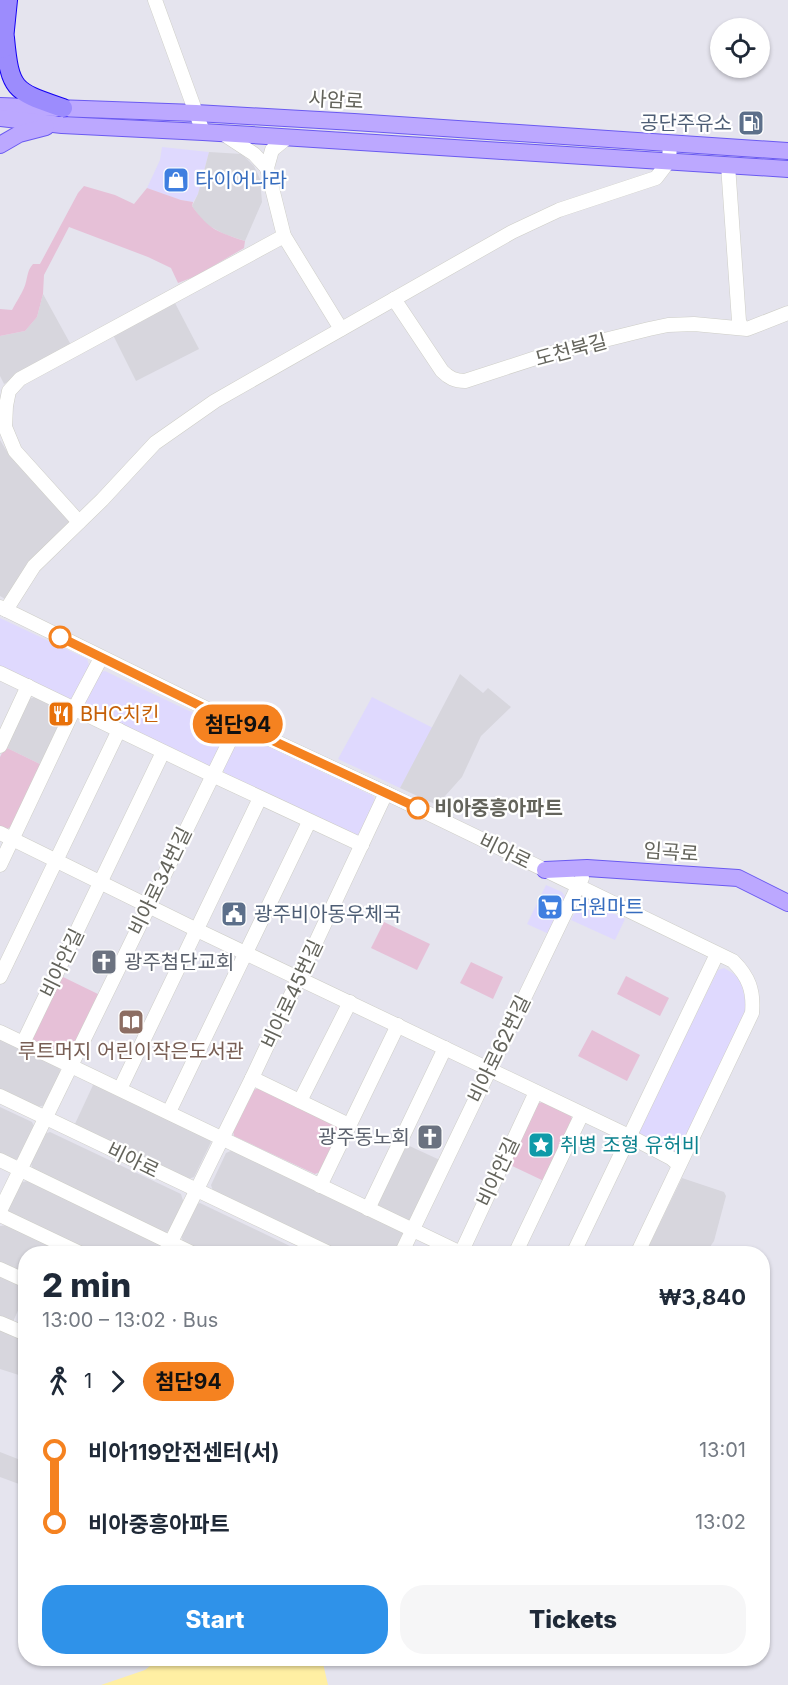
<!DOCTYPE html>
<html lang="en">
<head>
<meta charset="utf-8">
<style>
	:root { --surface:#fff; --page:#f6f6f7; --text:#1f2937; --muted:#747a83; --accent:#2f92e9 }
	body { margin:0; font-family:Inter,"Noto Sans KR",sans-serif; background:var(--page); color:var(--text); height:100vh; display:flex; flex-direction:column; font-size:22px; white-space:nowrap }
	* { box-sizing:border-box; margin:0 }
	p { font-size:20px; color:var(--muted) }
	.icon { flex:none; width:33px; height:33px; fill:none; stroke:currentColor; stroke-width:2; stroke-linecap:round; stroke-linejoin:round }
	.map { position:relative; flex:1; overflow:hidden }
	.panel { position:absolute; left:18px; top:1246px; width:752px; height:420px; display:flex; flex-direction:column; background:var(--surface); border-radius:24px; box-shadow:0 2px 4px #0004 }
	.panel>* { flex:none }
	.badge { padding:0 12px; border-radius:20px; font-size:21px; line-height:39px }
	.tools { position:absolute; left:710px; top:18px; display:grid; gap:12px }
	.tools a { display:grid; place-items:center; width:60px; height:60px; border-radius:50%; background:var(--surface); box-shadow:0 2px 4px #0004; font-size:30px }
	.map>.badge { position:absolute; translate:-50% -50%; box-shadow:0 0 0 3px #fff }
	.legs { display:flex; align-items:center; gap:9px; height:66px; padding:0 24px; font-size:20px }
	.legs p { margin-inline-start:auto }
	.overview { display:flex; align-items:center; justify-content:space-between; height:102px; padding:0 24px }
	h1 { font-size:33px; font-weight:800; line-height:45px }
	.action { display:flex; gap:12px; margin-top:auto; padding:12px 24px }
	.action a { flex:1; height:69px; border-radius:24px; background:var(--accent); color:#fff; font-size:24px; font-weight:800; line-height:69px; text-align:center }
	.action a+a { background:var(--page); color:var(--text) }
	ul { padding:0 24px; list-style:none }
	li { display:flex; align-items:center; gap:21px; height:72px; font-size:22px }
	li i { display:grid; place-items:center; width:9px; height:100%; margin:0 8px; background:currentColor }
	li i::after { content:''; width:15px; height:15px; margin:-8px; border:4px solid; border-radius:50%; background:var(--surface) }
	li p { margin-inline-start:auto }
	li:first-child i { background:linear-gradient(#0000 50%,currentColor 0) }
	li:last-child i { background:linear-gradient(currentColor 50%,#0000 0) }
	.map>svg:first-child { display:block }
	.commercial { fill:#dfd9fe }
	.industrial { fill:#d7d6dd }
	.green { fill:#e6c0d7 }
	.water { fill:#ffefa3 }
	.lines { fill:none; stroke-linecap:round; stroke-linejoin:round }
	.minor-casing { stroke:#cecec7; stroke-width:15 }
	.major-casing { stroke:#6a5af1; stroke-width:18 }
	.highway-casing { stroke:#1300f2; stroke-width:20 }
	.minor { stroke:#fff; stroke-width:14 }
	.major { stroke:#bca8ff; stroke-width:16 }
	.highway { stroke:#9c8cfd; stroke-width:18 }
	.line-1-casing { stroke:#fff; stroke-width:14 }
	.line-1 { stroke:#f58220; stroke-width:9 }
	.stop-1-dot { fill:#fff; stroke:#f58220; stroke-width:3 }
	.labels { text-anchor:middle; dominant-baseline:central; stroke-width:4.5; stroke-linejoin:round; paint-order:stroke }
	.street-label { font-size:20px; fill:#64645c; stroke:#fff }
	.service-label { font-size:20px; fill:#4e5e75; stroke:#fff; text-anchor:end }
	.shop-label { font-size:20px; fill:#366cbe; stroke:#fff; text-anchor:start }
	.food-label { font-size:20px; fill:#c56008; stroke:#fff; text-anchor:start }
	.stop-label { font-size:20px; font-weight:bold; fill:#64645c; stroke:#fff; text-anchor:start }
	.worship-label { font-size:20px; fill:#5b616d; stroke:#fff; text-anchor:start }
	.education-label { font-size:20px; fill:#785e54; stroke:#fff }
	.culture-label { font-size:20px; fill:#0d838f; stroke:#fff; text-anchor:start }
</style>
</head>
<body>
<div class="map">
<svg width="788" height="1685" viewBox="0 0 788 1685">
	<rect width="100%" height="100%" fill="#e5e4ee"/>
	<!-- commercial -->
	<g class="commercial">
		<polygon points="162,147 209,152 198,194 193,202 181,200 147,188 160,160"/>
		<polygon points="0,618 87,659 90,668 74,699 70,701 0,668"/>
		<polygon points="105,671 223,727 226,735 211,767 85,707 84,703 98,673"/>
		<polygon points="372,697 433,728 400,788 338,759"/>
		<polygon points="244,735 373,796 376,804 361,835 353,838 225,776 223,767 237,738"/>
		<polygon points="546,885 562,892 566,898 549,934 527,924"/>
		<polygon points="586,900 625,919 615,940 571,920 580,902"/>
		<polygon points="724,968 734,974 741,982 747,1008 679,1150 670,1153 641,1137 639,1131 718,970"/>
	</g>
	<!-- industrial -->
	<g class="industrial">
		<polygon points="209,152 242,154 254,166 260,179 262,202 245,241 224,234 204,223 192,206 198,194"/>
		<polygon points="43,294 71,345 4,384 0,376 0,336 25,331 37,317"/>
		<polygon points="175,303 199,349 136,381 113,335"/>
		<polygon points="0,440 9,455 69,521 67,527 7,600 0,596"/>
		<polygon points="460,674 483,693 488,688 511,707 481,736 462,777 437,805 400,788"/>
		<polygon points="37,696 64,709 66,717 42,765 5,747 27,700"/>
		<polygon points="0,1036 58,1065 61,1073 46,1105 37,1107 0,1089"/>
		<polygon points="94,1083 210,1139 211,1142 194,1177 186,1180 74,1126"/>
		<polygon points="0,1107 32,1122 35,1128 20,1158 13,1160 0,1153"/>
		<polygon points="50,1132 181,1194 184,1204 172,1230 163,1233 34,1171 30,1162 44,1134"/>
		<polygon points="403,1143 442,1161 415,1218 405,1222 378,1209 375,1201"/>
		<polygon points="233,1150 402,1231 404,1235 395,1254 340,1254 214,1194 211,1185 226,1153"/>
		<polygon points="682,1178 724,1192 726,1196 714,1241 705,1254 645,1254"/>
		<polygon points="27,1181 159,1243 162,1249 160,1254 93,1254 9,1215 7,1209 19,1183"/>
		<polygon points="200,1203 292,1247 294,1254 209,1254 183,1242 181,1235 194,1205"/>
		<polygon points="8,1225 69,1254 26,1254 25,1274 0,1262 0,1226"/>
		<polygon points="0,1273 25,1285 25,1295 12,1324 0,1318"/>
		<polygon points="0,1328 25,1339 25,1377 0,1369"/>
		<polygon points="0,1452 23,1461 25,1457 25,1488 19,1484 0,1477"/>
	</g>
	<!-- green -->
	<g class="green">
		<path d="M84 186 115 195 134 204 147 188 181 200 193 202 192 206C209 230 218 232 245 241L244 248 196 276 178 283 171 268 148 257 69 227 44 275 43 294 37 317 25 331 0 336V309L12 310C16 302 21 295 24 288 28 279 26 272 33 264H40L78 193Z"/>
		<polygon points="5,747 42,765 12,826 7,829 0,826 0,757"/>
		<polygon points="384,922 430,944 417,970 371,948"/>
		<polygon points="471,962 503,977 493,999 460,983"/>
		<polygon points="61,976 100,995 71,1055 63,1058 34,1044 32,1036"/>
		<polygon points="626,976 669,998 660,1016 617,994"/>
		<polygon points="592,1030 640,1055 627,1081 578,1056"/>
		<polygon points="260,1088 337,1124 340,1132 322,1171 315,1174 234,1136 233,1131 253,1090"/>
		<polygon points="543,1102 571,1116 573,1123 546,1182 508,1164 535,1104"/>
	</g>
	<!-- water -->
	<polygon class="water" points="159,1659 322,1659 328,1685 101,1685 145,1670"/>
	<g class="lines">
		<!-- minor casing -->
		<g class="minor-casing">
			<g id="minor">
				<polyline points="155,0 203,132"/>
				<polyline points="225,135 254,154 267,168 272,150 288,137"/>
				<polyline points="728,165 739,321 742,328"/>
				<polyline points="267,168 284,236 341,329"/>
				<path d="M394 299 442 371C449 378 455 381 465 381L548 354 649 329 668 325 694 324 747 329 788 313"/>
				<polyline points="79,522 15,451 5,427 6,406 9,391 20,379 284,236"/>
				<path d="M0 607 238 724 386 793 733 961C749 977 754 991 752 1013L637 1254"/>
				<polyline points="6,610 34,566 102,500 155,443 215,401 512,232 559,210 656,178 669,161 670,144"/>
				<polyline points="0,673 212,775 362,845"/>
				<polyline points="0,746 28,686"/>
				<polyline points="0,833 197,930 629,1136 671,1158 679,1165"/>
				<polyline points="0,865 74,709 101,658"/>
				<polyline points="0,977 119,730"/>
				<polyline points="0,1032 463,1254"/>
				<polyline points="23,1043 163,752"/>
				<polyline points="252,1078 349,1125"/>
				<polyline points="120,1089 260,798"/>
				<polyline points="0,1096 331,1254"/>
				<polyline points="300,1101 350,1002"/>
				<polyline points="169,1112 309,822"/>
				<polyline points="0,1160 194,1254"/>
				<polyline points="320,1186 398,1025"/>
				<polyline points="368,1209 445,1048"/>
				<polyline points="0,1211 238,724"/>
				<polyline points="0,1215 82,1254"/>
				<polyline points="461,1253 536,1092"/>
				<polyline points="165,1254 252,1078 386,793"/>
				<polyline points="401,1254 582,878"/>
				<polyline points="515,1254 582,1114"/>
				<polyline points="573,1254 717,954"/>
				<polyline points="0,1269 26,1281"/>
				<polyline points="0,1323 26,1334"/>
			</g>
		</g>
		<!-- major casing -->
		<g class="major-casing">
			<g id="major">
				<polyline points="0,106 196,113 354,122 788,151"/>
				<polyline points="0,118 62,125 203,132 788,169"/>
				<polyline points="0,145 19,134 46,127"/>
				<polyline points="545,870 587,868 738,878 788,903"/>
			</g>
		</g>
		<!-- highway casing -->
		<g class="highway-casing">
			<g id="highway">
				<path d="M5 38C10 91 14 91 63 108"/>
				<polyline points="3,49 8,0"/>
			</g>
		</g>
		<!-- minor -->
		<use href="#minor" class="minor"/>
		<!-- major -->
		<use href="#major" class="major"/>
		<!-- highway -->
		<use href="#highway" class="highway"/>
	</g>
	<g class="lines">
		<!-- line-1 casing -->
		<g class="line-1-casing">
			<polyline id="line-1" points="60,637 237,724 418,808"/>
		</g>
		<!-- line-1 -->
		<use href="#line-1" class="line-1"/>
	</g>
	<!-- icons -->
	<defs>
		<g id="fuel-square" transform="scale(1.35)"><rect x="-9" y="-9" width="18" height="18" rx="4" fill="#5c6f8a" stroke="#fff"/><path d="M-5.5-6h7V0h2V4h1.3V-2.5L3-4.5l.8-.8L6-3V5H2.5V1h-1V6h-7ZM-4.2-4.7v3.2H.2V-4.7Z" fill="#fff"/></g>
		<g id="shop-square" transform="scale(1.35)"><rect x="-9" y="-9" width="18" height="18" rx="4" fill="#3f7fe0" stroke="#fff"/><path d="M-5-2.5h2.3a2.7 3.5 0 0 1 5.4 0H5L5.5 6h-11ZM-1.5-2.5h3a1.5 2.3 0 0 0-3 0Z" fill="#fff"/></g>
		<g id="restaurant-square" transform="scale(1.35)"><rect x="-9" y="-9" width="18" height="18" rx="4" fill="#e8710a" stroke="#fff"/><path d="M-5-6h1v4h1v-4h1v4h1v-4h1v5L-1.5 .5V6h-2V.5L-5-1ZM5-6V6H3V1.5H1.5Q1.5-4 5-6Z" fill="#fff"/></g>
		<g id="supermarket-square" transform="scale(1.35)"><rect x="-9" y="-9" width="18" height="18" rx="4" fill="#3f7fe0" stroke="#fff"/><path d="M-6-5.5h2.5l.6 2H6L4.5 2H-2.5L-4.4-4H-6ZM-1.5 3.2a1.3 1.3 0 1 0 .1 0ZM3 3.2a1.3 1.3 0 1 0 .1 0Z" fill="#fff"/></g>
		<g id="civic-square" transform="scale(1.35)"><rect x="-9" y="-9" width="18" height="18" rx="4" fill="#5c6f8a" stroke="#fff"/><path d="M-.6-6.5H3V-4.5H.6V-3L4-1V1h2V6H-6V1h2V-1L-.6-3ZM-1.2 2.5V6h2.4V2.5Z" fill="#fff"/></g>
		<g id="church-square" transform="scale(1.35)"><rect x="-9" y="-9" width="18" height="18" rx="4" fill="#6b7280" stroke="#fff"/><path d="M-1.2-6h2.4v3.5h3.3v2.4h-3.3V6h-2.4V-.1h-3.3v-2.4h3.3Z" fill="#fff"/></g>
		<g id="library-square" transform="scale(1.35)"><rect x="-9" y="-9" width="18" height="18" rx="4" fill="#8d6e63" stroke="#fff"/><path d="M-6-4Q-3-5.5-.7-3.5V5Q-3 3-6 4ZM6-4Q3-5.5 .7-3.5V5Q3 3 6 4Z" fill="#fff"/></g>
		<g id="sight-square" transform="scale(1.35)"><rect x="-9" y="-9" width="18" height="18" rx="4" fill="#0f9aa8" stroke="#fff"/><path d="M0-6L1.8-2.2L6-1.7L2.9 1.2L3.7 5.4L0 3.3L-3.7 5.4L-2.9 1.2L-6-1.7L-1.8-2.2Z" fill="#fff"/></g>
	</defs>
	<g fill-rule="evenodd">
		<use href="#fuel-square" x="751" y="123"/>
		<use href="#shop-square" x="176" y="180"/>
		<use href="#restaurant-square" x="61" y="714"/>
		<use href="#supermarket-square" x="550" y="907"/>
		<use href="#civic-square" x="234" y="914"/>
		<use href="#church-square" x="104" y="962"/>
		<use href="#library-square" x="131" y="1022"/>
		<use href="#church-square" x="430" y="1137"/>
		<use href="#sight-square" x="541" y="1145"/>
	</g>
	<!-- markers -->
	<g class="stop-1-dot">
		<circle cx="60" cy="637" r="10"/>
		<circle cx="418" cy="808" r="10"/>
	</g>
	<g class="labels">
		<!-- street labels -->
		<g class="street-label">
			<text transform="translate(336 100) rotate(3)">사암로</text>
			<text transform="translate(571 350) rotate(-15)">도천북길</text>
			<text transform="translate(505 851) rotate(26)">비아로</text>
			<text transform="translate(671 852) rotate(4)">임곡로</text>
			<text transform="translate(160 881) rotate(-64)">비아로34번길</text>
			<text transform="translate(62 963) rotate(-64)">비아안길</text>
			<text transform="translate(292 994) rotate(-65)">비아로45번길</text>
			<text transform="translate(499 1049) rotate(-64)">비아로62번길</text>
			<text transform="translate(133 1160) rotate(26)">비아로</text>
			<text transform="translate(498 1172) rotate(-65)">비아안길</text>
		</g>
		<!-- service labels -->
		<g class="service-label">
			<text x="732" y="123">공단주유소</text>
			<text x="254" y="914" text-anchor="start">광주비아동우체국</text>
		</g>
		<!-- shop labels -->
		<g class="shop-label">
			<text x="195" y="180">타이어나라</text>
			<text x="570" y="907">더원마트</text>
		</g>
		<!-- food labels -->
		<g class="food-label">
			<text x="80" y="714">BHC치킨</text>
		</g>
		<!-- stop labels -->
		<g class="stop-label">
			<text x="434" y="808">비아중흥아파트</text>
		</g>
		<!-- worship labels -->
		<g class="worship-label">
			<text x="124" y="962">광주첨단교회</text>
			<text x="410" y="1137" text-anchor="end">광주동노회</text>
		</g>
		<!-- education labels -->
		<g class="education-label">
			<text x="131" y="1051">루트머지 어린이작은도서관</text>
		</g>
		<!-- culture labels -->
		<g class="culture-label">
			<text x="560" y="1145">취병 조형 유허비</text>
		</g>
	</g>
</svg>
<div class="tools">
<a><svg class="icon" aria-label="locate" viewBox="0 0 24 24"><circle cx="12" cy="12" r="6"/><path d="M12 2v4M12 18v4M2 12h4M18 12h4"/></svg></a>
</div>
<b class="badge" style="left:238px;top:724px;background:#f58220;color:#111">첨단94</b>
<section class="panel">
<div class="overview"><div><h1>2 min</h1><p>13:00 – 13:02 · Bus</p></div><b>₩3,840</b></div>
<div class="legs"><svg class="icon" aria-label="walk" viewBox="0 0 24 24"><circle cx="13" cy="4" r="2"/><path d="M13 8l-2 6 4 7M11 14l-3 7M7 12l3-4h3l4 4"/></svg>1<svg class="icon" aria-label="forward" viewBox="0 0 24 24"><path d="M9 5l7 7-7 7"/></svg><b class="badge" style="background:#f58220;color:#111">첨단94</b></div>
<ul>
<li><i style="color:#f58220"></i><b>비아119안전센터(서)</b><p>13:01</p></li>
<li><i style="color:#f58220"></i><b>비아중흥아파트</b><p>13:02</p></li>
</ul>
<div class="action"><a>Start</a><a>Tickets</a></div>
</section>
</div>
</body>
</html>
